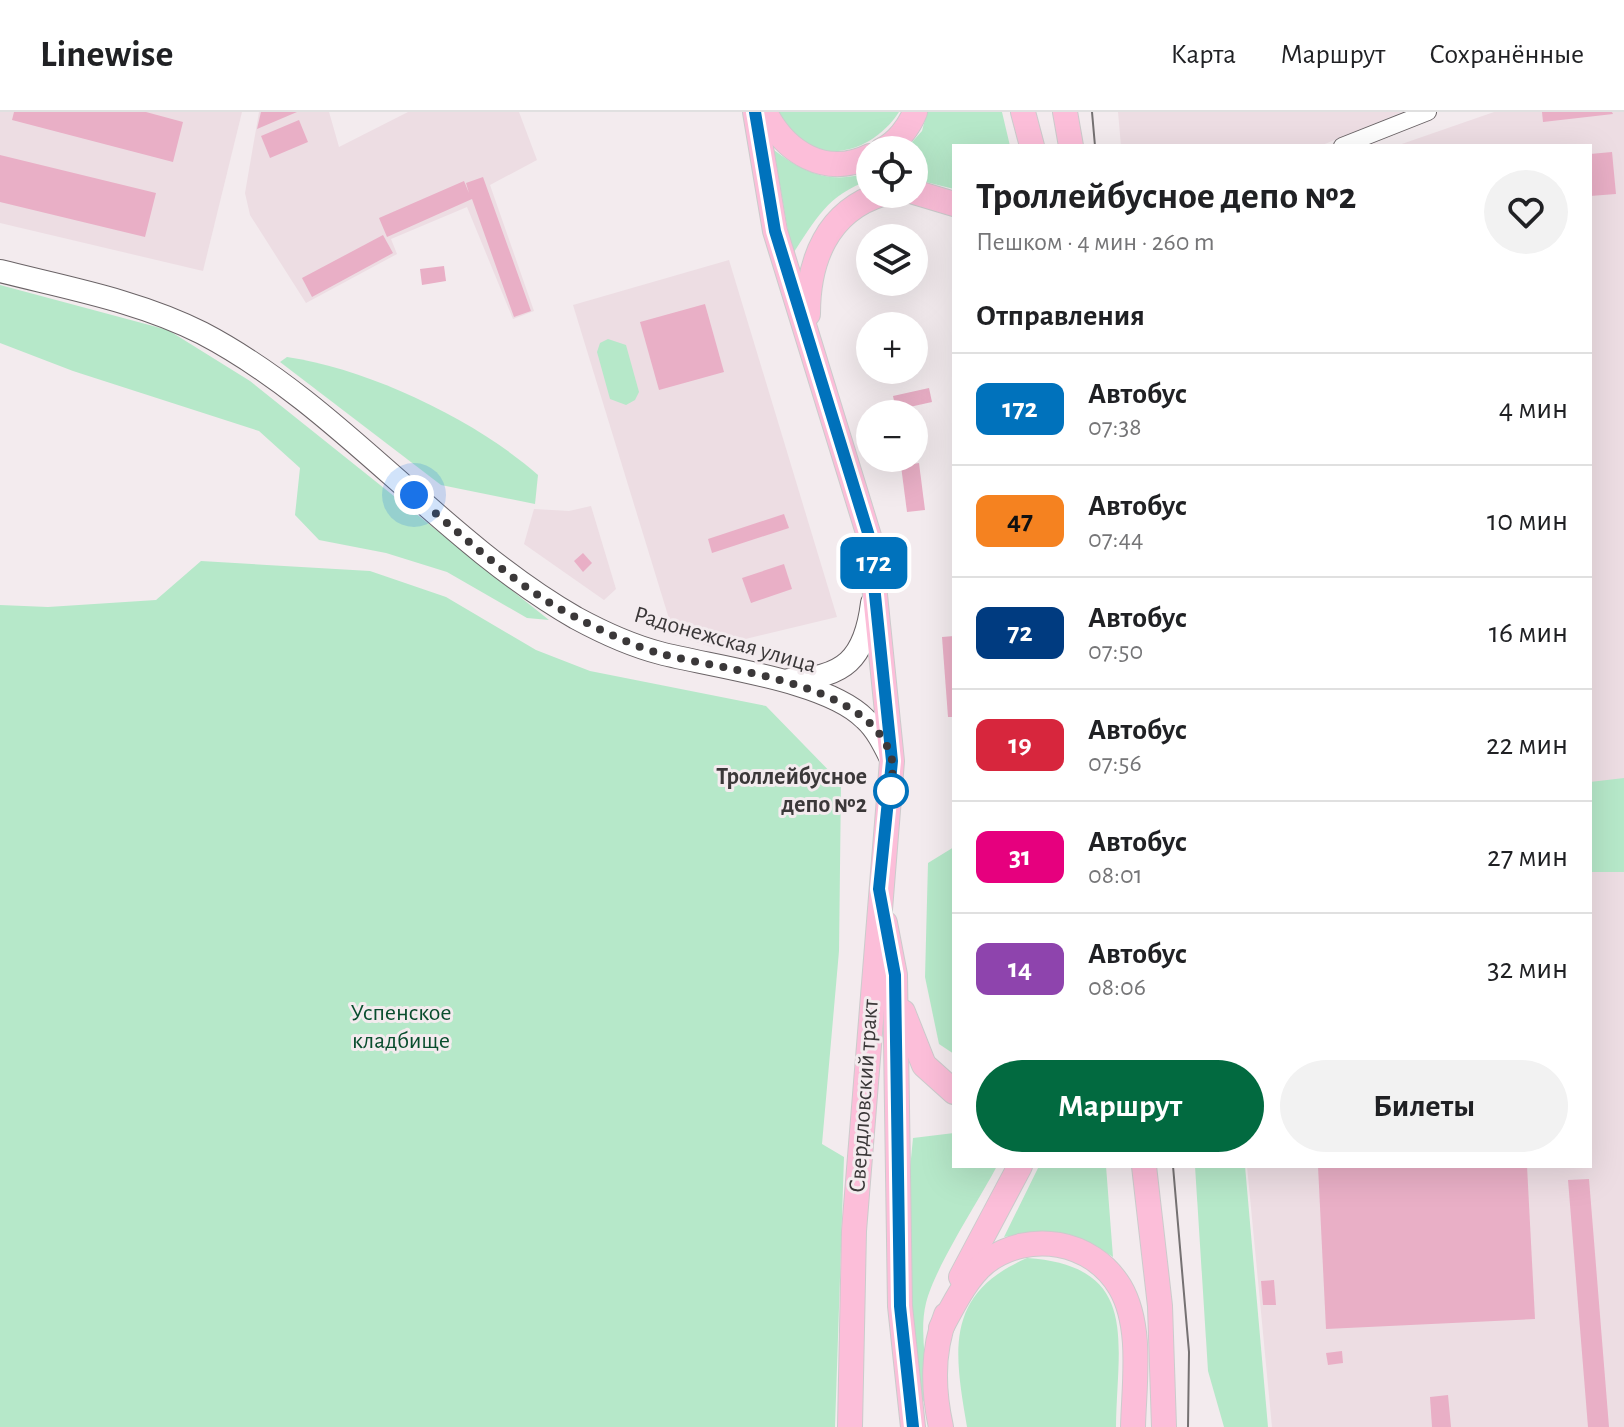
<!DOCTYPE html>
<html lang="ru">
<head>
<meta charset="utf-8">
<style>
	:root { --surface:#fff; --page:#f2f2f2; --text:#202124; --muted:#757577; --line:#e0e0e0; --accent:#026a40 }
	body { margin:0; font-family:"Alegreya Sans",sans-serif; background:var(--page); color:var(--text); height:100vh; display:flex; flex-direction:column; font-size:30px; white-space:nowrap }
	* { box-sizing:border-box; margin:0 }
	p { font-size:26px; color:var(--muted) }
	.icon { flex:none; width:44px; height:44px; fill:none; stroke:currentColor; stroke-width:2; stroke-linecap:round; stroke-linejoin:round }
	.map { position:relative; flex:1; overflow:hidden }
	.details { position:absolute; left:952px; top:32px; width:640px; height:1024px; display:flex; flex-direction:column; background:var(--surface); border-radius:0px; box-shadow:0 8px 32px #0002 }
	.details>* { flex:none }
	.badge { padding:0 16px; border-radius:12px; font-size:28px; line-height:52px }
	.controls { position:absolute; left:856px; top:24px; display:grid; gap:16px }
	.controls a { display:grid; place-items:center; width:72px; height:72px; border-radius:50%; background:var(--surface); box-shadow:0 8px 32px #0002; font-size:40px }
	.you { position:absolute; width:40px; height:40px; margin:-20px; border:6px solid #fff; border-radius:50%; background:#1a73e8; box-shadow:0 0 0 12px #1a73e833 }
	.map>.badge { position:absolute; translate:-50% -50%; box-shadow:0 0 0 4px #fff }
	h2 { padding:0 24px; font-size:30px; line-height:72px }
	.round { display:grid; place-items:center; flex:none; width:84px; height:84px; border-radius:42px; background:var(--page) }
	.summary { display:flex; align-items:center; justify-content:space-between; height:136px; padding:0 24px }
	h1 { font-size:38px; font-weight:700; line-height:60px }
	.primary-button { display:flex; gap:16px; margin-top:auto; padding:16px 24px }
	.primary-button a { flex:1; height:92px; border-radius:48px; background:var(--accent); color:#fff; font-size:32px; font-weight:700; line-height:92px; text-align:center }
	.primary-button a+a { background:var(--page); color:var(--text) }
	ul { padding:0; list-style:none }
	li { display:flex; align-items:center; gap:24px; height:112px; padding:0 24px; border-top:2px solid var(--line) }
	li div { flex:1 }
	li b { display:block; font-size:30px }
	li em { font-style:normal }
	li .badge { min-width:88px; font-weight:700; text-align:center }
	header { display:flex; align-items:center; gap:48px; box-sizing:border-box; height:112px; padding:0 40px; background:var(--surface); border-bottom:2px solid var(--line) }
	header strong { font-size:38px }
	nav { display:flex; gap:44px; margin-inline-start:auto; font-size:28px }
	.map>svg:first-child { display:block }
	.built { fill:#eddde3 }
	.green { fill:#b6e8c9 }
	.building { fill:#e9afc6 }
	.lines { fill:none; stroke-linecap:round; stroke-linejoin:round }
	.street-casing { stroke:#6a6366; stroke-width:18 }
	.secondary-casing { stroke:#6a6366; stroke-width:24 }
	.primary-casing { stroke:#cccbcc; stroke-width:26 }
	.street { stroke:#fff; stroke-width:16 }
	.secondary { stroke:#fff; stroke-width:22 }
	.primary { stroke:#fcbed9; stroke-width:24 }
	.tram { stroke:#757172; stroke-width:2 }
	.line-casing { stroke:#fff; stroke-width:18 }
	.line { stroke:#0072bc; stroke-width:12 }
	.walk { stroke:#3b3839; stroke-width:8; stroke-dasharray:0 14.4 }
	.stop-dot { fill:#fff; stroke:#0072bc; stroke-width:4 }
	.labels { text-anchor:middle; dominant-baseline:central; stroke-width:6; stroke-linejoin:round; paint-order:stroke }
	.street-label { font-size:24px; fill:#3b3839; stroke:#f3ebee }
	.stop-label { font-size:24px; font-weight:bold; fill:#3b3839; stroke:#f3ebee; text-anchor:end }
	.park-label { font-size:24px; fill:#094d2e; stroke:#f3ebee }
</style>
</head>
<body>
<header>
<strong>Linewise</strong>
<nav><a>Карта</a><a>Маршрут</a><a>Сохранённые</a></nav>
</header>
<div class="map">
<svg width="1624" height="1315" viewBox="0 0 1624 1315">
	<rect width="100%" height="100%" fill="#f3ebee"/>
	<!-- built -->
	<g class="built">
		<polygon points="0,0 242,0 203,159 0,111"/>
		<polygon points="259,0 329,0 339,35 408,0 519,0 537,48 490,73 534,199 513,207 467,95 391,127 397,142 306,191 250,103 245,81"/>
		<polygon points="1118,0 1402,0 1320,34 1121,34"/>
		<polygon points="1494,0 1624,0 1624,1315 1272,1315 1247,1054 1590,1054 1590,34 1396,34"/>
		<polygon points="729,148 837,505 712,535 674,523 573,193"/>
		<polygon points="591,394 616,477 604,488 524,432 534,397 569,399"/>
	</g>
	<!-- green -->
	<g class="green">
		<path d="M778 0H899C869 46 805 58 778 0Z"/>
		<polygon points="927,0 1002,0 1010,34 954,34 954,77 914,67 914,38 905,38 922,19"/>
		<path d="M774 38C803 61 834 74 870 59V68C827 83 816 107 792 143Z"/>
		<polygon points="0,173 168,218 250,269 549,508 527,506 447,460 386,441 319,428 295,403 300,356 259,319 73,259 0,231"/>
		<polygon points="608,227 626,233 639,280 635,288 626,293 610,287 597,240 600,231"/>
		<path d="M287 245C369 257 476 308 538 363L535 392 441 373 280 250Z"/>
		<polygon points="201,449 370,459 446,485 536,538 590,559 766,594 841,671 839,839 822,1032 844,1045 835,1315 0,1315 0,493 48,495 156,488"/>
		<polygon points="1624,666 1624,760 1590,760 1590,670"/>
		<polygon points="954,735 954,942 939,932 925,865 928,751"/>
		<path d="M954 1021V1054H997C978 1090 935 1155 926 1191 918 1224 930 1257 925 1289L921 1290C913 1203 903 1114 913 1026Z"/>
		<path d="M1039 1054H1106L1113 1145C1072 1117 1052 1116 1004 1125Z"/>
		<polygon points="1195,1054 1245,1054 1268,1315 1224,1315 1208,1259"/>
		<path d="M1027 1146C1141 1154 1117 1229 1116 1315H967C954 1239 944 1182 1027 1146Z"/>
	</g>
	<!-- building -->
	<g class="building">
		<polygon points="14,0 146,0 183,10 173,50 12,8"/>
		<polygon points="261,0 297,0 257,17"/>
		<polygon points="1542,0 1612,0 1613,2 1543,10"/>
		<polygon points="299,8 308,30 270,46 261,24"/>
		<polygon points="1612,40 1616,82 1590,84 1590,42"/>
		<polygon points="0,43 156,81 145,125 0,90"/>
		<polygon points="483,65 531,199 514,205 472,87 387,125 379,106 464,69 469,81 466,71"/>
		<polygon points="383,123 393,141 312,185 302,166"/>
		<polygon points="444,154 446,169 422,173 420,157"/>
		<polygon points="705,192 724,260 659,278 640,210"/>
		<polygon points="929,276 932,290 896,298 893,284"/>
		<polygon points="919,351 925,398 907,400 901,354"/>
		<polygon points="784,402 789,416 712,441 708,427"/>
		<polygon points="583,441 592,451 583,460 574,449"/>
		<polygon points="784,452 792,477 751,491 742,466"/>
		<polygon points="954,524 954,605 948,605 942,525"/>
		<polygon points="1318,1054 1527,1054 1535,1207 1326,1217"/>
		<polygon points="1589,1067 1609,1315 1588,1315 1568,1068"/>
		<polygon points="1274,1168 1276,1193 1263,1193 1261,1169"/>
		<polygon points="1342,1239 1343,1251 1328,1253 1326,1241"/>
		<polygon points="1448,1283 1451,1315 1432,1315 1430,1285"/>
	</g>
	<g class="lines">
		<!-- street casing -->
		<g class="street-casing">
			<polyline id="street" points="1342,34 1428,0"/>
		</g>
		<!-- secondary casing -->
		<g class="secondary-casing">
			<g id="secondary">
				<path d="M0 159C67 176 139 189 202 221 340 293 440 428 576 506 600 519 633 534 660 541 713 555 827 568 865 607 877 618 884 633 891 647"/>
				<path d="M789 568C844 566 865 547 872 491"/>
			</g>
		</g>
		<!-- primary casing -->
		<g class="primary-casing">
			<g id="primary">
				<polyline points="755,0 775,119 869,424 892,649 854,1119 850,1315"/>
				<path d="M765 0C785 40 825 66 870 44"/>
				<polyline points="1023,0 1032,34"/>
				<polyline points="1065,0 1071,34"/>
				<path d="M882 38C897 31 909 15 915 0"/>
				<polyline points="914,80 954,92"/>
				<path d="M808 202C808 149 827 99 882 82"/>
				<polyline points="885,811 895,863 900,1194 913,1315"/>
				<polyline points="903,900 924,953 954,980"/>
				<polyline points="1144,1054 1160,1194 1164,1315"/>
				<polyline points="961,1165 1020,1054"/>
				<path d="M941 1216C953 1194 966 1166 986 1150 1029 1118 1092 1128 1120 1175 1143 1214 1134 1272 1133 1315"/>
				<path d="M941 1315C933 1279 932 1238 946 1203"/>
			</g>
		</g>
		<!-- street -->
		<use href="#street" class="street"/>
		<!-- secondary -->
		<use href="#secondary" class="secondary"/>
		<!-- primary -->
		<use href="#primary" class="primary"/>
		<!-- tram -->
		<g class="tram">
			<polyline points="1092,0 1095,34"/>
			<polyline points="1173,1054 1189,1240 1188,1315"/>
		</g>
	</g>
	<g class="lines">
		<!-- line casing -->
		<g class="line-casing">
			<polyline id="line" points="755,0 775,119 869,424 892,649 879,777 895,863 900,1194 913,1315"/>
		</g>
		<!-- line -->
		<use href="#line" class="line"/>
		<!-- walk -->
		<path class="walk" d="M414 383C466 426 518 477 579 507 604 520 632 533 658 541 723 559 873 569 892 648 894 657 891 670 891 679"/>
	</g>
	<!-- markers -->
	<circle class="stop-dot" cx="891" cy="679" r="16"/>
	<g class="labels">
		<!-- street labels -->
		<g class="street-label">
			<text transform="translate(725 528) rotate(16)">Радонежская улица</text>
			<text transform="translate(864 984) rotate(-86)">Свердловский тракт</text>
		</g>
		<!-- stop labels -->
		<g class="stop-label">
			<text x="867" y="665">Троллейбусное<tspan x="867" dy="28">депо №2</tspan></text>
		</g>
		<!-- park labels -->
		<g class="park-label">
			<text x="401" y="901">Успенское<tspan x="401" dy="28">кладбище</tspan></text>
		</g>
	</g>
</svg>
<div class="controls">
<a><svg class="icon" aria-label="locate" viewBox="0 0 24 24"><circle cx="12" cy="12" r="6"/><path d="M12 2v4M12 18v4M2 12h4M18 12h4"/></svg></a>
<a><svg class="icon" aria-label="layers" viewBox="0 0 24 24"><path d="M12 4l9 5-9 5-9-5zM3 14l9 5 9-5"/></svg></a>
<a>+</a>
<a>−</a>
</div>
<div class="you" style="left:414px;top:383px"></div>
<b class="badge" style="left:874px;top:451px;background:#0072bc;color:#fff">172</b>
<section class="details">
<div class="summary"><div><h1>Троллейбусное депо №2</h1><p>Пешком · 4 мин · 260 m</p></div><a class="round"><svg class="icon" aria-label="heart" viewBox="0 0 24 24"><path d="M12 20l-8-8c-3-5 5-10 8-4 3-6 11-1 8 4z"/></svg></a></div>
<h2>Отправления</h2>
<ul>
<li><span class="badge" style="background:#0072bc;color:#fff">172</span><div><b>Автобус</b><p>07:38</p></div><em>4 мин</em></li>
<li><span class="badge" style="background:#f58220;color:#111">47</span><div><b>Автобус</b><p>07:44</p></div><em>10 мин</em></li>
<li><span class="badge" style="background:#003b80;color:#fff">72</span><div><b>Автобус</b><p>07:50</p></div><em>16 мин</em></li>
<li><span class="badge" style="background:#d7263d;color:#fff">19</span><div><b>Автобус</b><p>07:56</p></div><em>22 мин</em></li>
<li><span class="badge" style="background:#e6007e;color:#fff">31</span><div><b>Автобус</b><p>08:01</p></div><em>27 мин</em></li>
<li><span class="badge" style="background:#8e44ad;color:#fff">14</span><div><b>Автобус</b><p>08:06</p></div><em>32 мин</em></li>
</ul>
<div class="primary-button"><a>Маршрут</a><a>Билеты</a></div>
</section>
</div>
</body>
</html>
